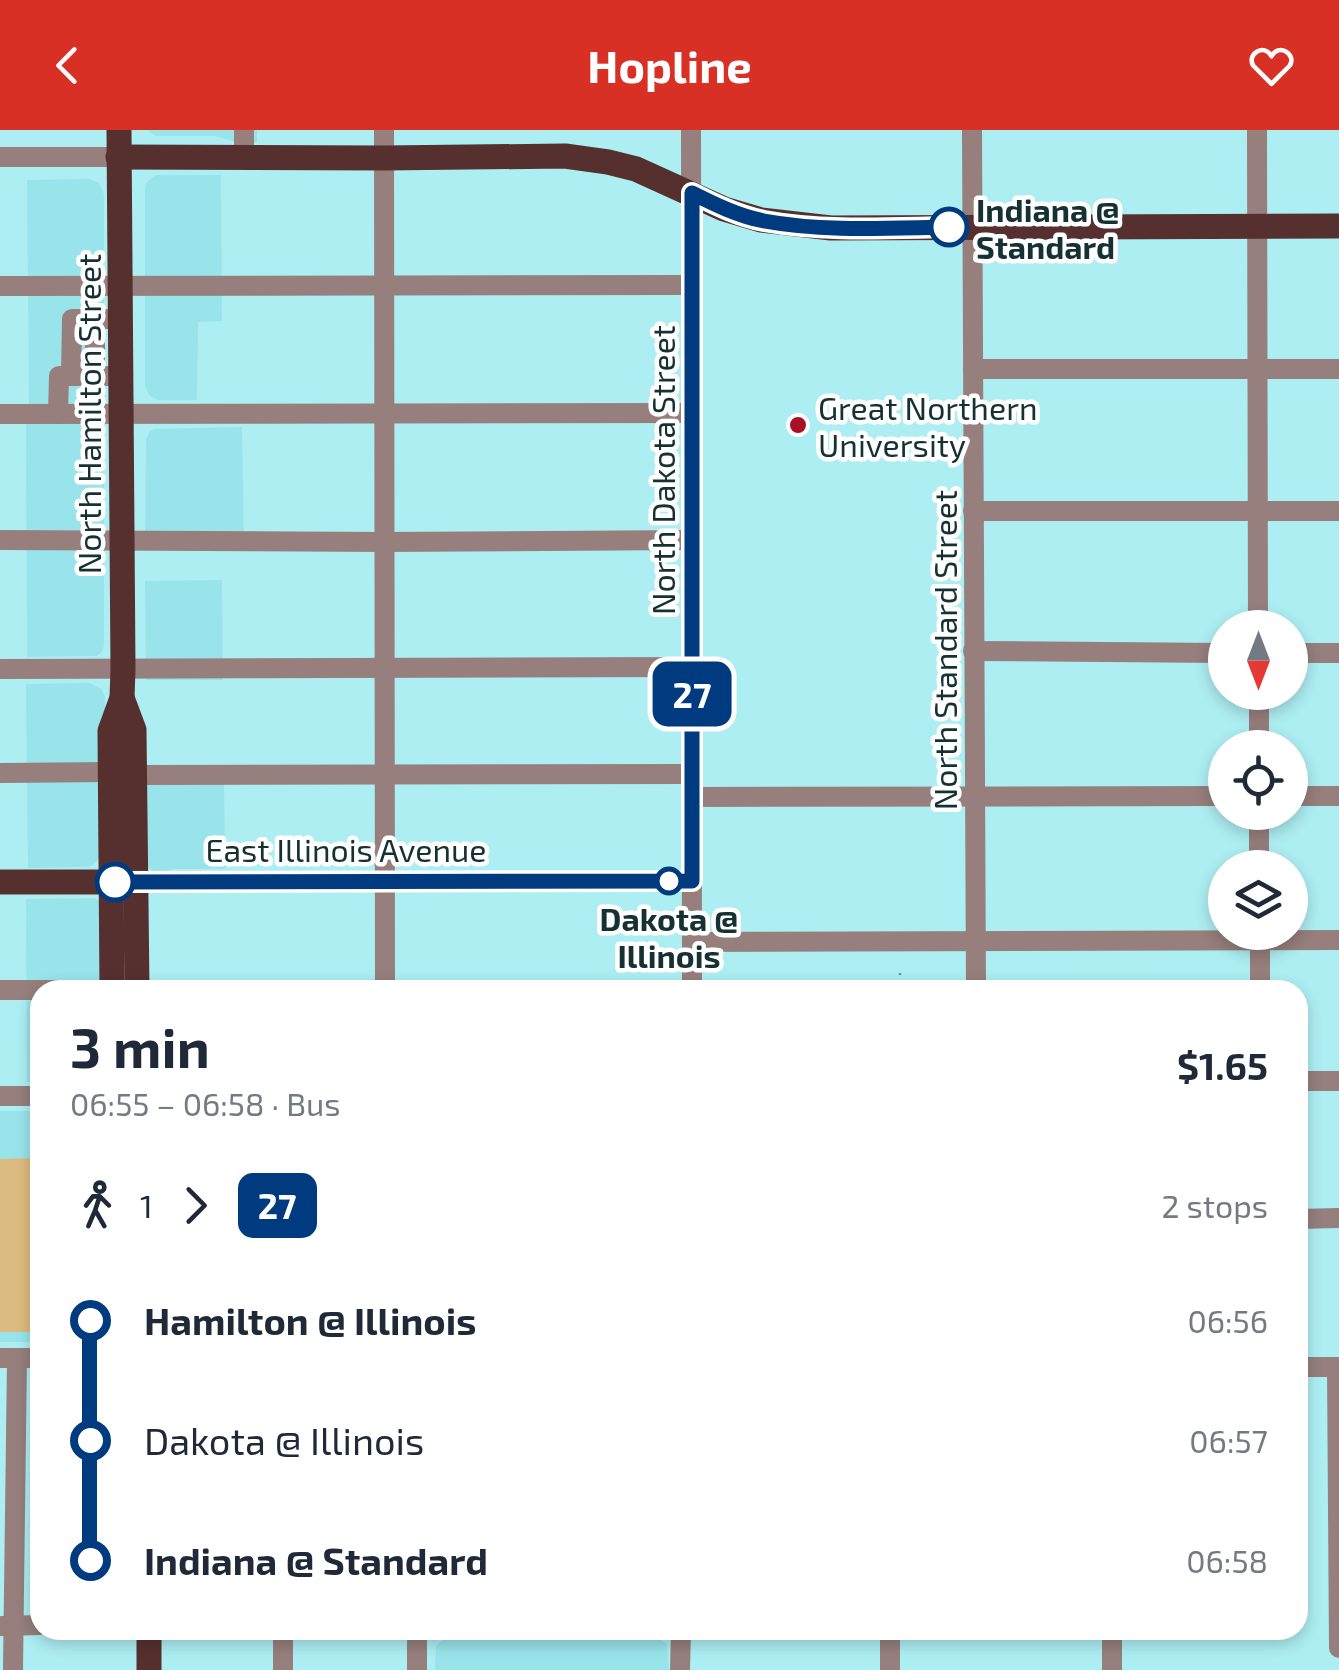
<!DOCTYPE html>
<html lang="en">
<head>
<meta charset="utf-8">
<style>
	:root { --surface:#fff; --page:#f2f2f3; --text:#1f2937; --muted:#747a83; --accent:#d93025 }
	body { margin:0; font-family:"Exo 2",sans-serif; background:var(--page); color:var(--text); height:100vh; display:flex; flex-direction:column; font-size:38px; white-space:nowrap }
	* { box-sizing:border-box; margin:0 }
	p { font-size:32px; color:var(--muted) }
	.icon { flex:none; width:55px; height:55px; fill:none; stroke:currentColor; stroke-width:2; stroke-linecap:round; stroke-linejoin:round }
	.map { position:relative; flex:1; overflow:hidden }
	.drawer { position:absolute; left:30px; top:850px; width:1278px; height:660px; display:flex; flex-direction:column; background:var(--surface); border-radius:30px; box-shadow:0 5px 15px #0003 }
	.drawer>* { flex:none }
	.badge { padding:0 20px; border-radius:15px; font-size:35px; line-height:65px }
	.needle { width:65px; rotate:180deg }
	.tools { position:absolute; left:1208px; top:480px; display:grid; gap:20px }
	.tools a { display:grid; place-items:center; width:100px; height:100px; border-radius:50%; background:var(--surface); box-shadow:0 5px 15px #0003; font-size:50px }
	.map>.badge { position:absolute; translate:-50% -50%; box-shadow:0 0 0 5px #fff }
	.legs { display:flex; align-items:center; gap:15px; height:110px; padding:0 40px; font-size:32px }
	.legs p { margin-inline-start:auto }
	.summary { display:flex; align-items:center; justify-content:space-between; height:170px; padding:0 40px }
	h1 { font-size:55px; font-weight:700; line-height:75px }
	ul { padding:0 40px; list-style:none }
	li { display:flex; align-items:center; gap:35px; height:120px; font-size:38px }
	li i { display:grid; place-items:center; width:15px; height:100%; margin:0 12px; background:currentColor }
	li i::after { content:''; width:25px; height:25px; margin:-12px; border:8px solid; border-radius:50%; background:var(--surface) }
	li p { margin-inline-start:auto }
	li:first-child i { background:linear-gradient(#0000 50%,currentColor 0) }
	li:last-child i { background:linear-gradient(currentColor 50%,#0000 0) }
	header { display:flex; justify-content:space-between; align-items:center; height:130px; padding:0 40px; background:var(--accent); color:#fff; font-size:45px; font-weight:700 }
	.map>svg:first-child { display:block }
	.built { fill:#98e4ea }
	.green { fill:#dbbb7f }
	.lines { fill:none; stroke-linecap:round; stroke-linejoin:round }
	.path { stroke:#669598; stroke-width:2.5; stroke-dasharray:10 5; stroke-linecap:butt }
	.minor { stroke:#967f7d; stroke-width:20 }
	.major { stroke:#56302f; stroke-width:25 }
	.line-1-casing { stroke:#fff; stroke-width:22 }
	.line-1 { stroke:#003b80; stroke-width:15 }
	.stop-1-dot { fill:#fff; stroke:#003b80; stroke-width:5 }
	.poi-dot { fill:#a71025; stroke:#fff; stroke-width:4 }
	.labels { text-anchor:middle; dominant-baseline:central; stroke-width:9; stroke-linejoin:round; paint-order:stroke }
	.stop-label { font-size:32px; font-weight:bold; fill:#163133; stroke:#fff; text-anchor:start }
	.poi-label { font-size:32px; fill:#163133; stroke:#fff; text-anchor:start }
	.street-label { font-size:32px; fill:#163133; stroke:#fff }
</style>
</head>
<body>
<header><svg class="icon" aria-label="back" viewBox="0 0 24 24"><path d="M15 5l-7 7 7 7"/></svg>Hopline<svg class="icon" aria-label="heart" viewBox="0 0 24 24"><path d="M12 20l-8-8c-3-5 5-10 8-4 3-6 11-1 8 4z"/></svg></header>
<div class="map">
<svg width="1339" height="1540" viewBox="0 0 1339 1540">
	<rect width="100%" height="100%" fill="#adeef3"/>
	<!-- built -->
	<g class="built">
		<polygon points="147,0 257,0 257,12 232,11 215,6 156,6"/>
		<polygon points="156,45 221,45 222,191 198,192 197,270 158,270 150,266 145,256 145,59 147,52"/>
		<polygon points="90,49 99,53 104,64 104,263 98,273 92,275 29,276 27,50"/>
		<polygon points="26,293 91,293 98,296 104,305 104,516 101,523 96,526 27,527"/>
		<polygon points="242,297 244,416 145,416 146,309 150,301 155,299"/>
		<polygon points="222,450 223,550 146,550 145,451"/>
		<polygon points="90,553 101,559 105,567 104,717 102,725 93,735 87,737 28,738 26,554"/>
		<polygon points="224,651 225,739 174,739 160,743 153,741 146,735 145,652"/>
		<polygon points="95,768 102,773 106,860 40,860 40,952 27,952 26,769"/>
		<rect x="0" y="981" width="40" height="231"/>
		<polygon points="451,1507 656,1507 667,1514 669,1540 435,1540 436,1516 441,1511"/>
	</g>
	<!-- green -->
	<polygon class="green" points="40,1028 40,1202 0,1202 0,1029"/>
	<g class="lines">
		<!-- path -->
		<polyline class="path" points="900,860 900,843"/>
		<!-- minor -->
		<g class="minor">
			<polyline points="244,0 244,27"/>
			<polyline points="384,0 385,860"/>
			<polyline points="691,0 692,860"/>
			<polyline points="972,0 976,860"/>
			<polyline points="1257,0 1258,498"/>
			<polyline points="0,27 118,27"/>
			<polyline points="0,156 692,155"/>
			<polyline points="95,189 72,189 71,246 95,246"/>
			<polyline points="120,189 95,189 95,246 121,246"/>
			<polyline points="973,239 1339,239"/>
			<polyline points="0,284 692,283"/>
			<polyline points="58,284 59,246 71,246"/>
			<polyline points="973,381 1339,381"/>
			<polyline points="0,410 385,412 692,410"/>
			<polyline points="973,521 1225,523"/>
			<polyline points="1290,523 1339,523"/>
			<polyline points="0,539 692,537"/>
			<polyline points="1259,562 1259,618"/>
			<polyline points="0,643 110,642"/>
			<polyline points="134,645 692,644"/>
			<polyline points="1290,666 1339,666"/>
			<polyline points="692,667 1225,666"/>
			<polyline points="1259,682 1259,738"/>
			<polyline points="135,752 692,751"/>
			<polyline points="1260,802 1260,860"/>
			<polyline points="693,812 1339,810"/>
			<polyline points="0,860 64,860"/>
			<polyline points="1298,951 1339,951"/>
			<polyline points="0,966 40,966"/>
			<polyline points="1298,1089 1339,1088"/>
			<polyline points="0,1228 40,1228"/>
			<polyline points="1298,1237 1339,1237"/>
			<polyline points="1337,1237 1339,1518"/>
			<polyline points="2,1496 40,1495"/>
			<polyline points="890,1500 890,1540"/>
			<polyline points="13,1540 17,1228"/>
			<polyline points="283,1540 283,1500"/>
			<polyline points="417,1540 417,1500"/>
			<polyline points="680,1540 681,1500"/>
			<polyline points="1112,1540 1112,1500"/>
		</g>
		<!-- major -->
		<g class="major">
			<polyline points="118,27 384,28 565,26 608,32 636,39 724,79 761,90 831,98 1339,96"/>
			<polyline points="122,568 134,600 137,860"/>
			<polyline points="0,752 125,752"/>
			<polyline points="112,860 110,601 122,568 123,539 119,0"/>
			<polyline points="149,1540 149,1500"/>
		</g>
	</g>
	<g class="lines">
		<!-- line-1 casing -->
		<g class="line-1-casing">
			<path id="line-1" d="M115 752 692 751V63C714 74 738 86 764 91 824 102 888 98 949 97"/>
		</g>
		<!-- line-1 -->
		<use href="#line-1" class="line-1"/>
	</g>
	<!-- markers -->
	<g class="stop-1-dot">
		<circle cx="949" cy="97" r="18"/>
		<circle cx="669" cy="751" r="12"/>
		<circle cx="115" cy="752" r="18"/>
	</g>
	<circle class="poi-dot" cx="798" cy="295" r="10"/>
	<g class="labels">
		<!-- stop labels -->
		<g class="stop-label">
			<text x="976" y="79">Indiana @<tspan x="976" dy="37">Standard</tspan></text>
			<text x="669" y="788" text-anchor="middle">Dakota @<tspan x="669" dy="37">Illinois</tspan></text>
		</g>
		<!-- poi labels -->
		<g class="poi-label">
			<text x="818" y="277">Great Northern<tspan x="818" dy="37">University</tspan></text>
		</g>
		<!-- street labels -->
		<g class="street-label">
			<text transform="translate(88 284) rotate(-90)">North Hamilton Street</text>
			<text transform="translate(662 340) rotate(-90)">North Dakota Street</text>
			<text transform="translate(944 520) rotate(-90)">North Standard Street</text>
			<text x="346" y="719">East Illinois Avenue</text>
		</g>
	</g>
</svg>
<div class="tools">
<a><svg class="needle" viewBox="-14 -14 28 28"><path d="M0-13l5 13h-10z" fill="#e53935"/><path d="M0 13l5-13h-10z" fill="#747a83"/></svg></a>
<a><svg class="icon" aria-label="locate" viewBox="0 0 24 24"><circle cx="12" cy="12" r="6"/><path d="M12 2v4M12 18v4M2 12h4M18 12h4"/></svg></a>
<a><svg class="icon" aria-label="layers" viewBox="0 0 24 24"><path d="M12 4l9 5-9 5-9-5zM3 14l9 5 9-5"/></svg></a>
</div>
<b class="badge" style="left:692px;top:564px;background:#003b80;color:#fff">27</b>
<section class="drawer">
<div class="summary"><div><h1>3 min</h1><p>06:55 – 06:58 · Bus</p></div><b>$1.65</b></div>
<div class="legs"><svg class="icon" aria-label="walk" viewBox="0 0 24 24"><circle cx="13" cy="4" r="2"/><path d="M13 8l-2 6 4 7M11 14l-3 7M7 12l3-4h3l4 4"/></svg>1<svg class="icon" aria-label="forward" viewBox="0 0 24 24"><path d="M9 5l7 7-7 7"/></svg><b class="badge" style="background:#003b80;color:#fff">27</b><p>2 stops</p></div>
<ul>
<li><i style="color:#003b80"></i><b>Hamilton @ Illinois</b><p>06:56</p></li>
<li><i style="color:#003b80"></i><span>Dakota @ Illinois</span><p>06:57</p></li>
<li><i style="color:#003b80"></i><b>Indiana @ Standard</b><p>06:58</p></li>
</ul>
</section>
</div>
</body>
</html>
